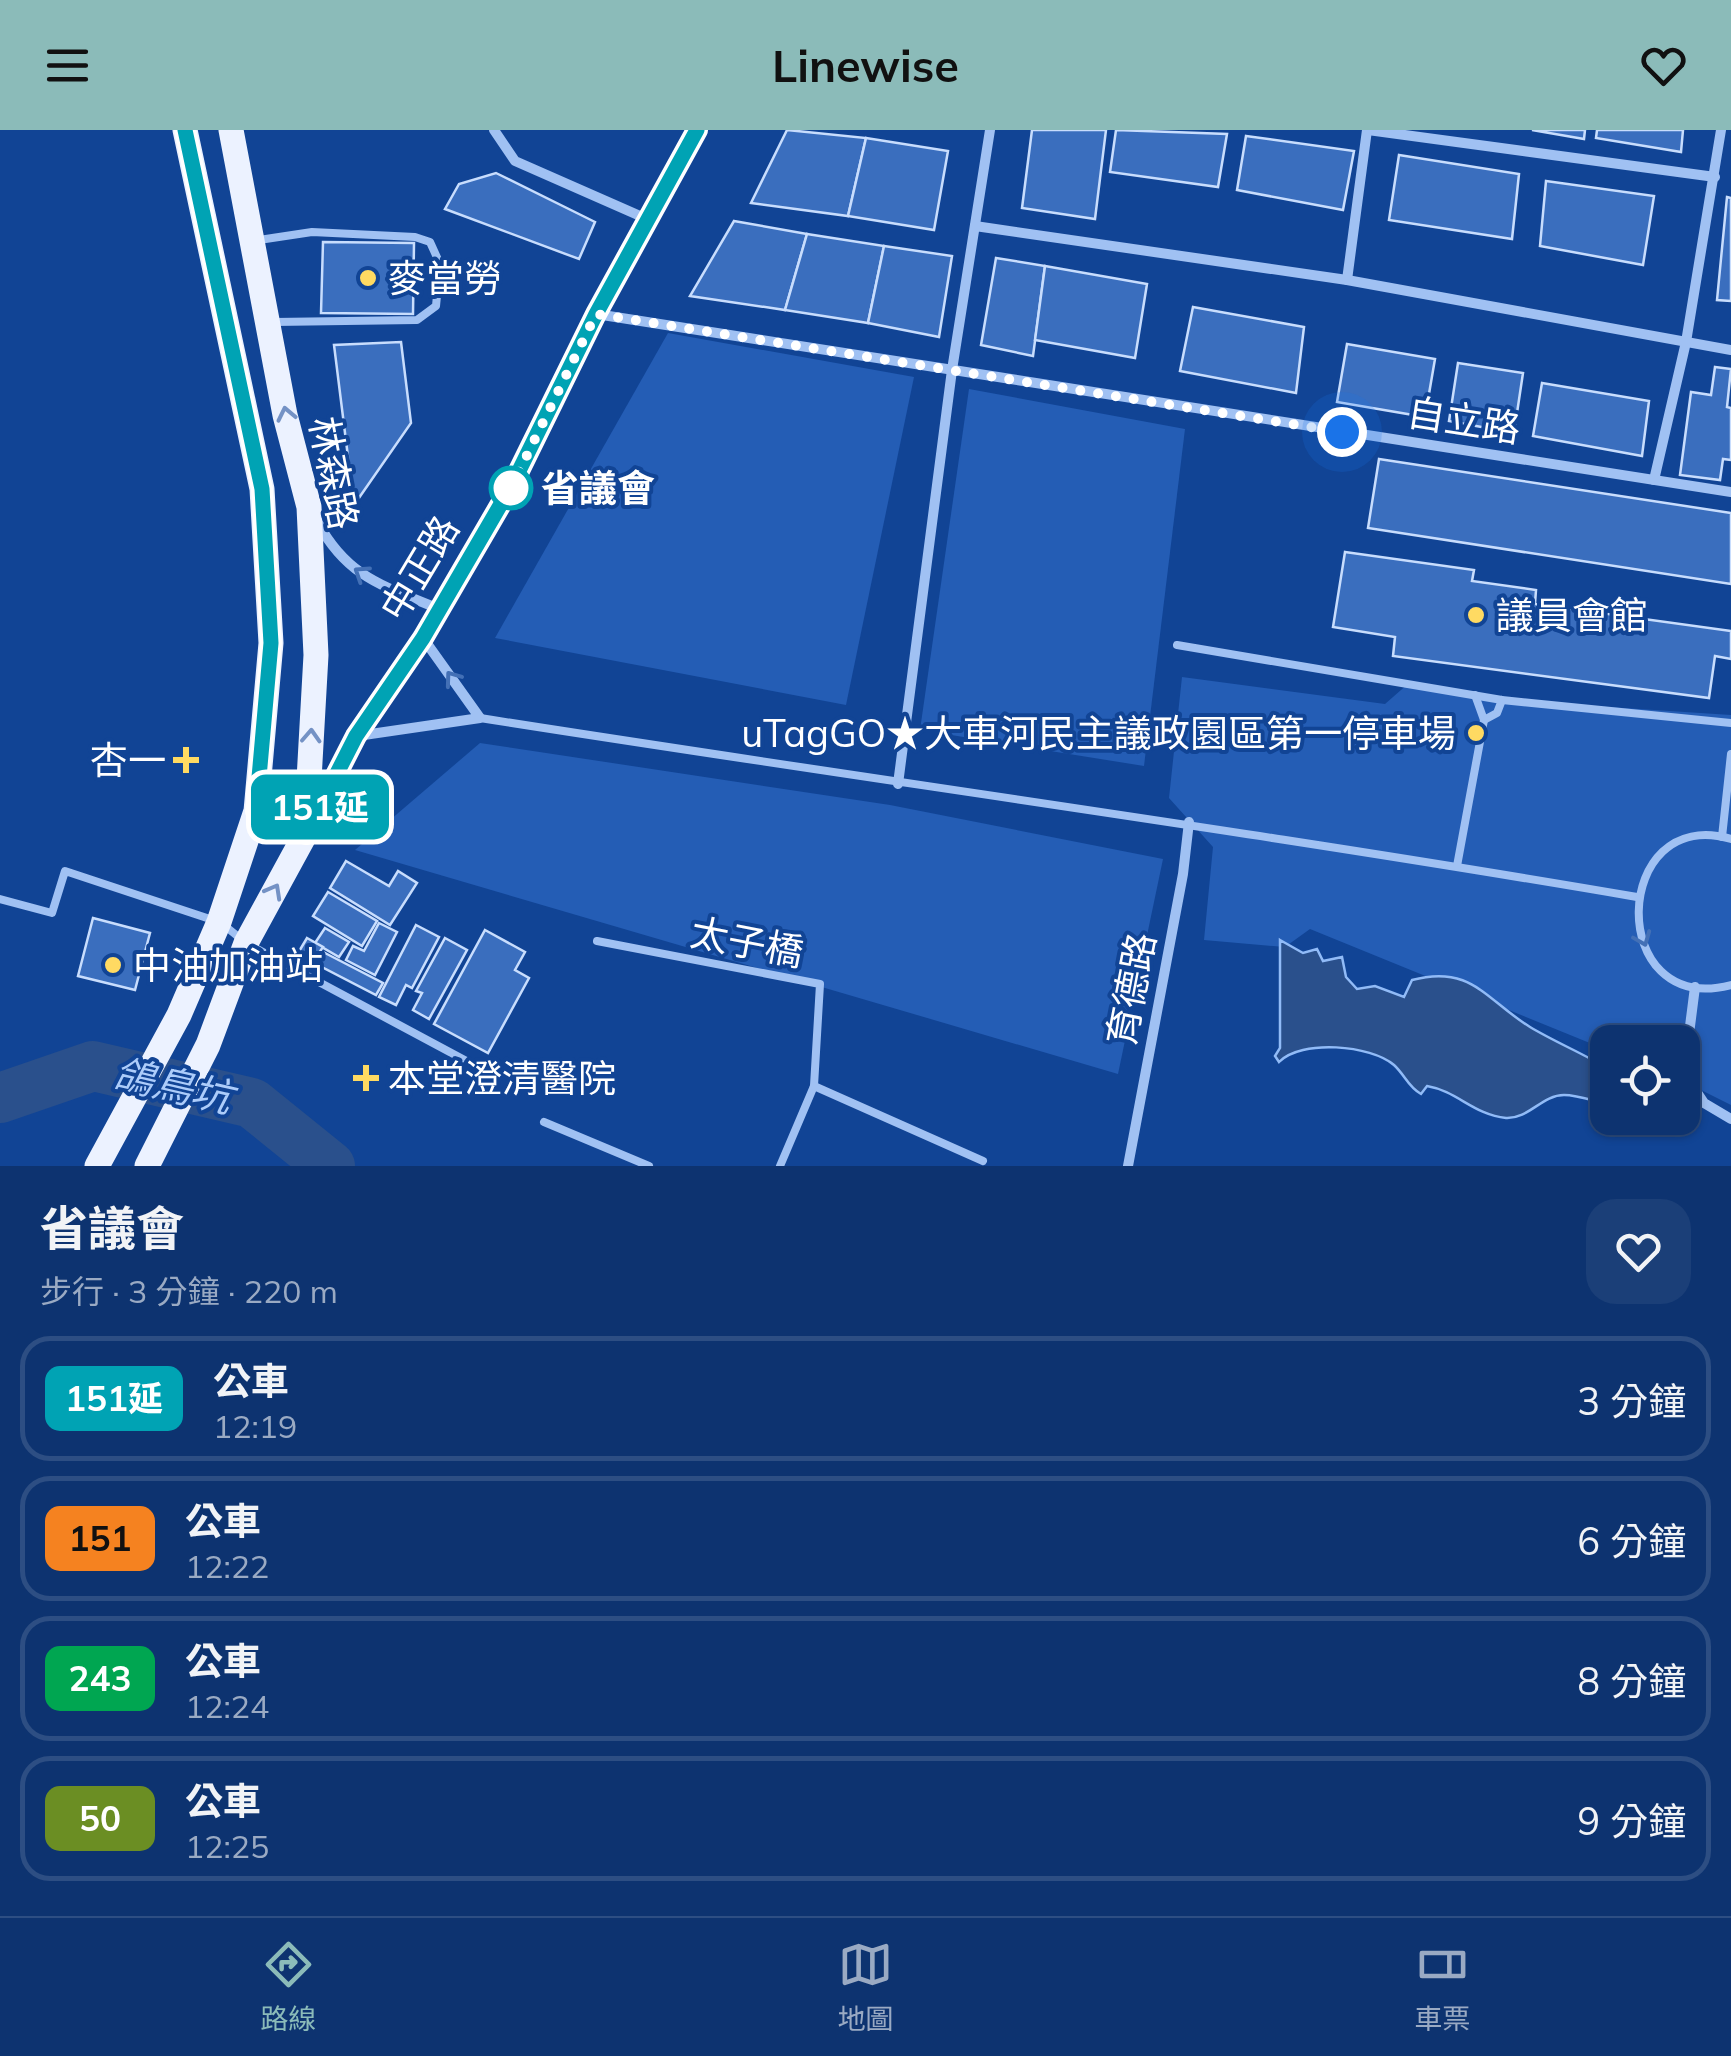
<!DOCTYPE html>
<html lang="zh-TW">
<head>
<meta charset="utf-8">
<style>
	:root { --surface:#0d3370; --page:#1b3f78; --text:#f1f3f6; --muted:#9aaac3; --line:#2d4e83; --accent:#8bbbb9 }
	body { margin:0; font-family:Mulish,"Noto Sans TC",sans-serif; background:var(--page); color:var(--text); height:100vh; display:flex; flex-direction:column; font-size:38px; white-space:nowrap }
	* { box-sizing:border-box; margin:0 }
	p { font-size:32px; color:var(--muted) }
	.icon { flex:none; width:55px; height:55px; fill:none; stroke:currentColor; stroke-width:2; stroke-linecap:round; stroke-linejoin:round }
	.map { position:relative; height:1036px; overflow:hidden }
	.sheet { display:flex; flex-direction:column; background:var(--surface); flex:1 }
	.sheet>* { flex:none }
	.badge { padding:0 20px; border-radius:15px; font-size:35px; line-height:65px }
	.tools { position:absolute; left:1590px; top:895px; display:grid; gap:20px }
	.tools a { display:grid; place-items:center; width:110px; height:110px; border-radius:20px; background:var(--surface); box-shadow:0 2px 8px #0004,0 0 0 2px var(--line); font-size:50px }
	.you { position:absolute; width:50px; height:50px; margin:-25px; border:8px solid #fff; border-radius:50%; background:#1a73e8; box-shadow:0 0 0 15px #1a73e833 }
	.map>.badge { position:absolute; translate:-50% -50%; box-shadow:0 0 0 5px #fff }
	.round { display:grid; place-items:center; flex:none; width:105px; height:105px; border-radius:30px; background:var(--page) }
	.headline { display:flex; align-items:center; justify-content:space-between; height:170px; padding:0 40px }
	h1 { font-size:48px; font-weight:700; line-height:75px }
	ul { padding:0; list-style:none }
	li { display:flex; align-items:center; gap:30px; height:125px; margin:0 20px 15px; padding:0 20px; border:5px solid var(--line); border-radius:30px }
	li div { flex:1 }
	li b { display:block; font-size:38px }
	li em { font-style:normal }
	li .badge { min-width:110px; font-weight:700; text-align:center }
	header { display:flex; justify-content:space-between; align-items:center; height:130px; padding:0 40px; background:var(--accent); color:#111; font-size:45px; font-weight:700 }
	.tab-bar { display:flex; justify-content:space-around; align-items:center; height:140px; border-top:2px solid var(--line); background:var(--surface); font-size:28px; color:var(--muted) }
	.tab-bar a { display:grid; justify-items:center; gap:5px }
	.tab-bar .on { color:var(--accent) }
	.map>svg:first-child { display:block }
	.green { fill:#245db5 }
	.water { fill:#2a508c; stroke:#91bbf7; stroke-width:2.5 }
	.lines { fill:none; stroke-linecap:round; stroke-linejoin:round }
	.river { stroke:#2a508c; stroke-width:50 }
	.building { fill:#3a6ebe; stroke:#c8ddfd; stroke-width:2.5 }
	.service { stroke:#a0c1f3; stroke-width:8 }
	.minor { stroke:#a0c1f3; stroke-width:10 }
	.tertiary { stroke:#a0c1f3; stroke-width:18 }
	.primary { stroke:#ecf2ff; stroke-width:25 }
	.oneway { stroke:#7492c5 }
	.oneway2 { stroke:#4370b6 }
	.line-casing { stroke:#fff; stroke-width:22 }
	.line { stroke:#00a3b4; stroke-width:15 }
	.walk { stroke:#fff; stroke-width:10; stroke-dasharray:0 18 }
	.poi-dot { fill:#ffda62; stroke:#114495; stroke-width:4 }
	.stop-dot { fill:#fff; stroke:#00a3b4; stroke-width:5 }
	.labels { text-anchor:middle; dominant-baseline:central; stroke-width:8; stroke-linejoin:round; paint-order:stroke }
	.poi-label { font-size:38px; fill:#fff; stroke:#114495; text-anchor:start }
	.street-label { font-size:38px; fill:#fff; stroke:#114495 }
	.stop-label { font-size:38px; font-weight:bold; fill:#fff; stroke:#114495; text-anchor:start }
	.water-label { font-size:40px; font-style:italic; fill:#acccfa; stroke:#114495 }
</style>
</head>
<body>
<header><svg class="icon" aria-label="menu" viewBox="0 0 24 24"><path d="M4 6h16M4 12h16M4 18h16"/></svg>Linewise<svg class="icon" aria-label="heart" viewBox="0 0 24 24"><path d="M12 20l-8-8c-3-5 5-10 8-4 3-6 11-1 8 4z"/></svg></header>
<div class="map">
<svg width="1731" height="1036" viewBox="0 0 1731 1036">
	<rect width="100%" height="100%" fill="#114495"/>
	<!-- green -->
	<g class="green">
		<polygon points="668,203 914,247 846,575 495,508"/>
		<polygon points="969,259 1185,299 1144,636 920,600"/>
		<polygon points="1182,547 1385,574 1409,553 1502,570 1731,585 1731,975 1683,951 1682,912 1608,912 1607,920 1310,799 1285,817 1204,810 1213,717 1169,668"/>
		<polygon points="480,613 890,675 1163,729 1118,944 355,720"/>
	</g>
	<!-- water -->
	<path class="water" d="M1280 810 1303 823 1317 819 1323 831 1342 827 1346 847 1357 859 1375 856 1404 867 1412 850C1471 834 1486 870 1530 897 1555 912 1582 923 1607 938V968L1603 973C1591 970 1576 965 1564 965 1542 965 1529 989 1506 988 1474 985 1457 961 1427 956L1421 964C1408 957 1405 945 1394 935 1371 915 1301 909 1279 932L1275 926 1280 918Z"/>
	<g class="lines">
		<!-- river -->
		<polyline class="river" points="0,968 93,936 252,973 330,1036"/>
	</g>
	<!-- building -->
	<g class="building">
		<polygon points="787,0 866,8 848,86 751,73"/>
		<polygon points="1032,0 1106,0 1095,89 1022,78"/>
		<polygon points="1116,0 1227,4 1218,57 1110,42"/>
		<polygon points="1532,0 1585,0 1584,9"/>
		<polygon points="1597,0 1683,0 1681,22 1596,8"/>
		<polygon points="1246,6 1354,21 1343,80 1237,60"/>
		<polygon points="866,8 948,21 934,100 848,86"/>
		<polygon points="1399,25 1519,44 1512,109 1389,90"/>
		<polygon points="496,43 595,92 579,129 445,79 459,54"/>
		<polygon points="1546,51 1654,66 1643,135 1540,116"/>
		<polygon points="1727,67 1731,68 1731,171 1717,170"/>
		<polygon points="734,91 807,104 785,180 690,166"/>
		<polygon points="807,104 884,116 868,193 785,180"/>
		<polygon points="323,112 414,113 413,184 321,183"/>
		<polygon points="884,116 952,126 939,207 868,193"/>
		<polygon points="996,128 1045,136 1033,226 981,215"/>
		<polygon points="1045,136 1147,154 1135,228 1035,210"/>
		<polygon points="1193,177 1304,197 1296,263 1180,241"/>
		<polygon points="401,212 411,293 354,375 334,215"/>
		<polygon points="1347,214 1435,229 1425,287 1337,272"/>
		<polygon points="1458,233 1523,243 1514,303 1449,291"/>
		<polygon points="1715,237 1731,239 1727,277 1731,278 1731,330 1723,329 1720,350 1680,345 1691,262 1711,265"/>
		<polygon points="1542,253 1649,271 1642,326 1533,306"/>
		<polygon points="1379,329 1731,383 1731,454 1368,398"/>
		<polygon points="1345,422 1474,440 1472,451 1536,460 1535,474 1731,501 1731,529 1715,526 1709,568 1393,526 1395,507 1333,497"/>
		<polygon points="346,731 389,756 398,741 417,753 390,795 330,758"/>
		<polygon points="328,762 377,791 362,816 313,786"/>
		<polygon points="93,788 150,803 135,860 78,846"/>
		<polygon points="379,793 397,802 375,845 346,830 353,816 364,821"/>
		<polygon points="416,795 439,807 412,858 406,855 396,875 379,867"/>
		<polygon points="325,798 349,812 339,827 315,813"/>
		<polygon points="485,800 525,822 515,840 529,848 488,923 434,894"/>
		<polygon points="307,808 323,817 313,832 298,823"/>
		<polygon points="445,808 467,820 429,889 413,880 422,863 416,861"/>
		<polygon points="325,823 383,853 376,865 318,835"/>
	</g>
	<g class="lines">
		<!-- service -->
		<g class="service">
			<polyline points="259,110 312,102 415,107 430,112 440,134 436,176 417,190 274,192"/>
			<polyline points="1177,515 1502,570 1731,593"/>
			<polyline points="1475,565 1484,590"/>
			<path d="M480 588C866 649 1252 701 1637 767"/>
			<polyline points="1722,707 1731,624"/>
			<path d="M1731 709C1611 674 1605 888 1731 855"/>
			<polyline points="1457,736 1484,590 1497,583 1502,570"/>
			<polyline points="0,769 52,783 65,741 213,790"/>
			<polyline points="225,796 246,813 487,942"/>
			<polyline points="597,811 820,854 814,956 780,1036"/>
			<polyline points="814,956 983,1031"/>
			<polyline points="544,992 649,1036"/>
		</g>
		<!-- minor -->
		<g class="minor">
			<polyline points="494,0 515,31 647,89"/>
			<polyline points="1368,0 1715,47"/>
			<polyline points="975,96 1347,150 1731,220"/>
			<polyline points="1347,150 1367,0"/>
			<polyline points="596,184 1731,362"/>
			<polyline points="1654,350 1686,212 1721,0"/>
			<path d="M318 393C348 448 384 456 439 479"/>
			<polyline points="357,606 480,588 423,508"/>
			<polyline points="898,654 952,240 990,0"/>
			<polyline points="257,681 305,703"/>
			<polyline points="1695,857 1684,943 1704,973 1731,989"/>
			<polyline points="1128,1036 1183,744 1189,692"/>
		</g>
		<!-- tertiary -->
		<polyline class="tertiary" points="311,694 356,606 423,508 512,355 596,184 697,0"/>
		<!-- primary -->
		<g class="primary">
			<polyline points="97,1036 179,885 219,792 256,681 271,513 262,359 185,0"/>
			<polyline points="147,1036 208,915 246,813 306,703 316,525 309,377 285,285 231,0"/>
		</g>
	</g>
	<!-- one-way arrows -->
	<defs><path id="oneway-chevron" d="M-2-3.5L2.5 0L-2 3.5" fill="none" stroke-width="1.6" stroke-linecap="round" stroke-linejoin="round" transform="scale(2.5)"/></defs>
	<g class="oneway">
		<use href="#oneway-chevron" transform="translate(286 284) rotate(-102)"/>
		<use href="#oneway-chevron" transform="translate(311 606) rotate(-87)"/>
		<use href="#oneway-chevron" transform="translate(274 761) rotate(-61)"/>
	</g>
	<g class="oneway2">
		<use href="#oneway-chevron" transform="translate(361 443) rotate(-147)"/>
		<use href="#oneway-chevron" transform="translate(452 548) rotate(-126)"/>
		<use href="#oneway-chevron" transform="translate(1643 809) rotate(68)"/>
	</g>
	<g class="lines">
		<!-- line casing -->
		<g class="line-casing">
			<polyline id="line" points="185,0 262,359 271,513 256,681 306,704 356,606 423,508 512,355 596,184 697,0"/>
		</g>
		<!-- line -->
		<use href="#line" class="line"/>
		<!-- walk -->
		<polyline class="walk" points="511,358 596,184 1342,302"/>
	</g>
	<!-- markers -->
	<g class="poi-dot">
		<circle cx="368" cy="148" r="10"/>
		<circle cx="1476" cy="485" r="10"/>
		<circle cx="1476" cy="603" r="10"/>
		<path d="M181 615h10v10h10v10h-10v10h-10v-10h-10v-10h10z"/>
		<circle cx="113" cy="835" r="10"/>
		<path d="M361 933h10v10h10v10h-10v10h-10v-10h-10v-10h10z"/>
	</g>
	<circle class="stop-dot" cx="511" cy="358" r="20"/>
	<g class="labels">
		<!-- poi labels -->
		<g class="poi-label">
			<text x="388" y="148">麥當勞</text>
			<text x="1496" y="485">議員會館</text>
			<text x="1456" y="603" text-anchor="end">uTagGO★大車河民主議政園區第一停車場</text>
			<text x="166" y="630" text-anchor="end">杏一</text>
			<text x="133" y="835">中油加油站</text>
			<text x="388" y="948">本堂澄清醫院</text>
		</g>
		<!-- street labels -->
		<g class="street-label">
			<text transform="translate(1464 290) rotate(9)">自立路</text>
			<text transform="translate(334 343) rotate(79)">林森路</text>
			<text transform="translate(419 438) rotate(-59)">中正路</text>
			<text transform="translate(747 812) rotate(11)">太子橋</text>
			<text transform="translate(1131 859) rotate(-79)">育德路</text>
		</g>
		<!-- stop labels -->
		<g class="stop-label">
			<text x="541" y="358">省議會</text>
		</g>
		<!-- water labels -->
		<g class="water-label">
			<text transform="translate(173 955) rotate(13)">鴿鳥坑</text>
		</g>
	</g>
</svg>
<div class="tools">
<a><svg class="icon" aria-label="locate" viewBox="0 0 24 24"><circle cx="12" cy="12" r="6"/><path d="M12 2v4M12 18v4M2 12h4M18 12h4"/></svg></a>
</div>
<div class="you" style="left:1342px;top:302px"></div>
<b class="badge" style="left:320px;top:677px;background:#00a3b4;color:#fff">151延</b>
</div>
<section class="sheet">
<div class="headline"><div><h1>省議會</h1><p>步行 · 3 分鐘 · 220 m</p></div><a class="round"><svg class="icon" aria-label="heart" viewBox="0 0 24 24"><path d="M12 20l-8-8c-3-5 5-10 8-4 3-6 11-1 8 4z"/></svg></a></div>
<ul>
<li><span class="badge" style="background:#00a3b4;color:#fff">151延</span><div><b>公車</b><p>12:19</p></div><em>3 分鐘</em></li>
<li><span class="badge" style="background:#f58220;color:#111">151</span><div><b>公車</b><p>12:22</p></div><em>6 分鐘</em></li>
<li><span class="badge" style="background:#00a651;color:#fff">243</span><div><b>公車</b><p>12:24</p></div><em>8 分鐘</em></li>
<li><span class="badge" style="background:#6b8e23;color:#fff">50</span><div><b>公車</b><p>12:25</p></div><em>9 分鐘</em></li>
</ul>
</section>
<nav class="tab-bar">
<a class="on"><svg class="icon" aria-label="directions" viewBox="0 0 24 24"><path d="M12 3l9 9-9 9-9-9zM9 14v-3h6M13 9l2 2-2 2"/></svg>路線</a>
<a><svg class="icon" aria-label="map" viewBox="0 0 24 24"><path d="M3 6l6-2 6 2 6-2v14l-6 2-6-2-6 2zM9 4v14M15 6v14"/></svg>地圖</a>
<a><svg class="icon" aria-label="tickets" viewBox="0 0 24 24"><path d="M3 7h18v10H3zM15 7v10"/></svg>車票</a>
</nav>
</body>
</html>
